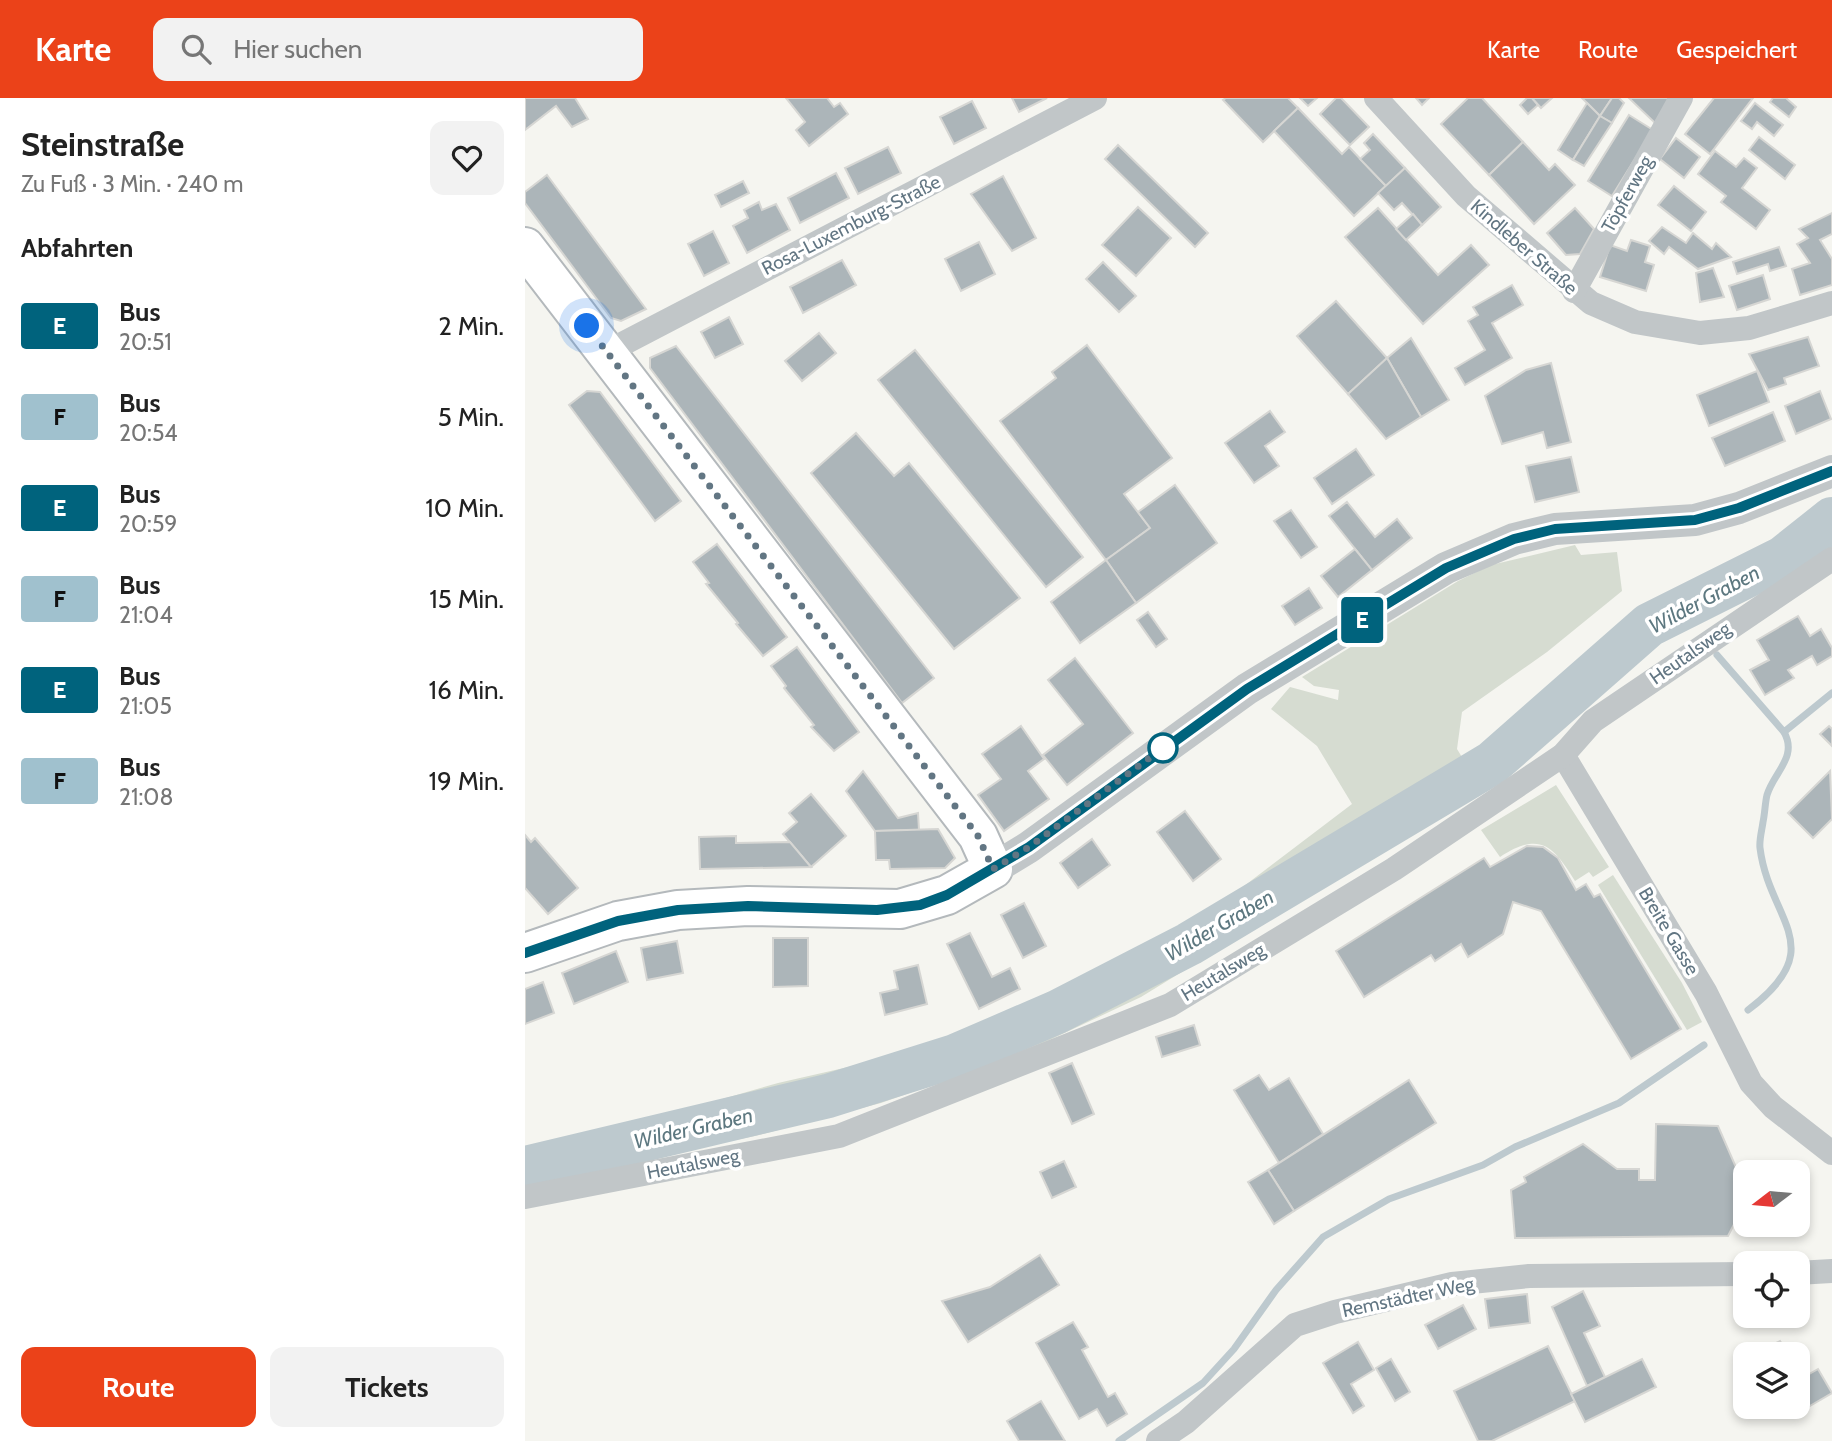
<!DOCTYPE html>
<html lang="de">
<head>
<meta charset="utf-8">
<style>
	:root { --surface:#fff; --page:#f2f2f2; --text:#222; --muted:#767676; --accent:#eb4219 }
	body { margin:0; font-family:Cabin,sans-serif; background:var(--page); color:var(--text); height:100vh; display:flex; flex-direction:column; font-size:26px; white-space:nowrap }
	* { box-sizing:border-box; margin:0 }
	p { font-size:23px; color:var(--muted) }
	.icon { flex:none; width:38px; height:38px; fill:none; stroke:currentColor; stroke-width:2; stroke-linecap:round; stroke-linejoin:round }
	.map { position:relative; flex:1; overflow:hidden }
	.sheet { display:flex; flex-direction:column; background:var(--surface); width:525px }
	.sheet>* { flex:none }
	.badge { padding:0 14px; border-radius:5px; font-size:24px; line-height:46px }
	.needle { width:46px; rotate:254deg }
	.fabs { position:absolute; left:1208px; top:1062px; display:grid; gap:14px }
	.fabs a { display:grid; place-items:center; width:77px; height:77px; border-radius:14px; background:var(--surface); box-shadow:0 4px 10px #0003; font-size:35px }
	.you { position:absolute; width:35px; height:35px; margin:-18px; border:5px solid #fff; border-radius:50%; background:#1a73e8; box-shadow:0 0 0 10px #1a73e833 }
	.map>.badge { position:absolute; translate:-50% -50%; box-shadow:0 0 0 4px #fff }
	h2 { padding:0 21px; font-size:26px; line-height:63px }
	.round { display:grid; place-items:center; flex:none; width:74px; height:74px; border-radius:14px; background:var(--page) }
	.overview { display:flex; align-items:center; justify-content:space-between; height:119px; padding:0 21px }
	h1 { font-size:33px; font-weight:800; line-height:52px }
	.primary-button { display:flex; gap:14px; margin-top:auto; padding:14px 21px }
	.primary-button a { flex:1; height:80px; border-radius:14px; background:var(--accent); color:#fff; font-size:28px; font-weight:800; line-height:80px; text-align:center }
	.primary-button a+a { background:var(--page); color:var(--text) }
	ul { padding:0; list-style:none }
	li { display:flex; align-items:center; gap:21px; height:91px; padding:0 21px }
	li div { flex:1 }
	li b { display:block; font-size:26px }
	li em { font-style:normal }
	li .badge { min-width:77px; font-weight:700; text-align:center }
	header { display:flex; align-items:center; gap:42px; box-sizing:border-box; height:98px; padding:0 35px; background:var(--accent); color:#fff }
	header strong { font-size:33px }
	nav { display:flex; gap:38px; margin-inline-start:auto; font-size:24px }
	.search { width:490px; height:63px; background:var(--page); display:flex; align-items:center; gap:18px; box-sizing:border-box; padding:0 24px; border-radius:14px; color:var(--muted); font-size:26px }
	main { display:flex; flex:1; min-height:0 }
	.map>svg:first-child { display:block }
	.green { fill:#d6dcd1 }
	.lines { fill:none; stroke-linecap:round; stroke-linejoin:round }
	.stream { stroke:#bdc9ce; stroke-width:7 }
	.river { stroke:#bdc9ce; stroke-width:44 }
	.building { fill:#acb5b9; stroke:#d6d6d3; stroke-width:2 }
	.primary-casing { stroke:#b4b9bc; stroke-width:42 }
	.minor { stroke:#c1c6c8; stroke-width:24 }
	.tertiary { stroke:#c1c6c8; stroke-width:32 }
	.primary { stroke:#fff; stroke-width:38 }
	.line-casing { stroke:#fff; stroke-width:16 }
	.line { stroke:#00637d; stroke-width:10 }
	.walk { stroke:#627683; stroke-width:7; stroke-dasharray:0 12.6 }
	.stop-dot { fill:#fff; stroke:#00637d; stroke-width:3.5 }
	.labels { text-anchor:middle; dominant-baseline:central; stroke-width:7; stroke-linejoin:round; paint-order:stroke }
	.street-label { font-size:19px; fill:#627683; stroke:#fff }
	.water-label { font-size:21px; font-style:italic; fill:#5d7880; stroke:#fff }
</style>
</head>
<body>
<header>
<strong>Karte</strong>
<div class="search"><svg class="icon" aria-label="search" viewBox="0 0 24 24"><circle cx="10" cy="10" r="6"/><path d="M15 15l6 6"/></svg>Hier suchen</div>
<nav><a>Karte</a><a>Route</a><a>Gespeichert</a></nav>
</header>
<main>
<section class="sheet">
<div class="overview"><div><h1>Steinstraße</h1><p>Zu Fuß · 3 Min. · 240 m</p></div><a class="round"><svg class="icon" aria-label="heart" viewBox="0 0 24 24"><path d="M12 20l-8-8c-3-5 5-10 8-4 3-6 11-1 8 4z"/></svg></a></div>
<h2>Abfahrten</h2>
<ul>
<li><span class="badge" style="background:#00637d;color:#fff">E</span><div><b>Bus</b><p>20:51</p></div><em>2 Min.</em></li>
<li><span class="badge" style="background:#a0c1ce;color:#111">F</span><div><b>Bus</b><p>20:54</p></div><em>5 Min.</em></li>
<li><span class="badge" style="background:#00637d;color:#fff">E</span><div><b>Bus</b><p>20:59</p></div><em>10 Min.</em></li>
<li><span class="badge" style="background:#a0c1ce;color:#111">F</span><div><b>Bus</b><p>21:04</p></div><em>15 Min.</em></li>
<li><span class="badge" style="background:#00637d;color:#fff">E</span><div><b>Bus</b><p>21:05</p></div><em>16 Min.</em></li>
<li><span class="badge" style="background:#a0c1ce;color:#111">F</span><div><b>Bus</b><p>21:08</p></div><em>19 Min.</em></li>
</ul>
<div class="primary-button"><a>Route</a><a>Tickets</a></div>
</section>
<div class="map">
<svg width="1307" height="1343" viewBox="0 0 1307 1343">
	<rect width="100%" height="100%" fill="#f5f5f0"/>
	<!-- green -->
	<g class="green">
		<polygon points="1050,447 1056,457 1092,454 1097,493 1022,554 937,614 932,651 956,690 616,899 497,955 356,1005 230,1038 0,1085 0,1058 253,985 424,946 519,905 652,839 827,706 792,648 746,611 765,589 813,602 814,592 789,588 777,579 933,483 966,467"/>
		<path d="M1031 687 1084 769 1068 779 1064 774 1050 783C1028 747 1015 733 975 759L956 732Z"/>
		<polygon points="1088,777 1157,885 1177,924 1162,932 1073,787"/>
	</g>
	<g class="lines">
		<!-- stream -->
		<g class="stream">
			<polyline points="1192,557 1259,634 1307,595"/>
			<path d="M1223 912C1307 849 1244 823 1235 750 1234 742 1237 732 1238 724 1240 715 1240 705 1242 697 1249 674 1273 659 1259 634"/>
			<polyline points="594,1343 678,1285 709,1251 751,1192 798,1139 864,1101 958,1067 990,1049 1094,1005 1179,947"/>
		</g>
		<!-- river -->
		<polyline class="river" points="0,1070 303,998 430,958 532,914 664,846 967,665 1124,527 1258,460 1307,421"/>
	</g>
	<!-- building -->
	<g class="building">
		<polygon points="0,0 50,0 63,21 47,29 31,8 0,32"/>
		<polygon points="261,0 302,0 309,9 315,5 323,16 284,48 271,32 280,24"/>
		<polygon points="487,0 522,0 494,14"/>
		<polygon points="701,0 763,0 773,10 738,44 698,2"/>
		<polygon points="775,0 792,0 783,8"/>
		<polygon points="811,0 816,0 844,29 825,47 795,16"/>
		<polygon points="891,0 904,0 897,7"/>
		<polygon points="943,0 957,0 998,44 964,77 916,26"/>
		<polygon points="1002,0 1007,0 1013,7 1003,16 995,7"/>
		<polygon points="1007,0 1027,0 1016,10"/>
		<polygon points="1057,0 1087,0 1075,18"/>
		<polygon points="1087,0 1094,0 1099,5 1087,25 1075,18"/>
		<polygon points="1104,0 1145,0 1130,25"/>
		<polygon points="1189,0 1228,0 1185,56 1160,36"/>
		<polygon points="1248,0 1261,0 1271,9 1264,19 1245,4"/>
		<polygon points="447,3 461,30 429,46 415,19"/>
		<polygon points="1062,5 1075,18 1048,62 1033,52"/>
		<polygon points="1230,5 1258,27 1249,38 1232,24 1227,31 1216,23"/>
		<polygon points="773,10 817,56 824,49 861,88 829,118 749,33"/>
		<polygon points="1104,17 1128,32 1087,98 1063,83"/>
		<polygon points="1075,18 1087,25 1059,68 1048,62"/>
		<polygon points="848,36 880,70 861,88 835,61 845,52 839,45"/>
		<polygon points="1234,39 1270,67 1260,81 1224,52"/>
		<polygon points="1151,40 1175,59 1159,80 1135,61"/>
		<polygon points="998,44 1024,72 1030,66 1050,87 1009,126 964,77"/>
		<polygon points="593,47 683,135 670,149 580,61"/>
		<polygon points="363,49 376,75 333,96 320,70"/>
		<polygon points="1190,53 1211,69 1219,60 1232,70 1217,90 1245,112 1231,131 1196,104 1201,98 1173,76"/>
		<polygon points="880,70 916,109 897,127 877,105 869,112 853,95"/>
		<polygon points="311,75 324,100 275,125 263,100"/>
		<polygon points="22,77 121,211 96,223 86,220 0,105 0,94"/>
		<polygon points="478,78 511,140 487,153 446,96"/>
		<polygon points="218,83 224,95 196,109 190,97"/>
		<polygon points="1149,88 1181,114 1166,133 1133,107"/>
		<polygon points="234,104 237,112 251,106 265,132 222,155 208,128 223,120 219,112"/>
		<polygon points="613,109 646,140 611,178 577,147"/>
		<polygon points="853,110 913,177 946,147 964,167 898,226 820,139"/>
		<polygon points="1050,110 1069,131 1055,156 1041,157 1022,135"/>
		<polygon points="1307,115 1307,136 1295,142 1307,161 1307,187 1275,197 1267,171 1285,165 1272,146 1283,140 1274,131"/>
		<polygon points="888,116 897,127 881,142 871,131"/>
		<polygon points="1137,129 1161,145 1168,135 1187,151 1191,145 1206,159 1173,171 1144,149 1139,156 1124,143"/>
		<polygon points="188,133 204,165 179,178 163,146"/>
		<polygon points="1106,142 1125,148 1120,164 1129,167 1121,193 1075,179 1085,147 1102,153"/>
		<polygon points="454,144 470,176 436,193 420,161"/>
		<polygon points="1254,149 1261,168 1245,173 1243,166 1212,176 1208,164"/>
		<polygon points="317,162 331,187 278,215 265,189"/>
		<polygon points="578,164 611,198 594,214 561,181"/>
		<polygon points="1188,170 1199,199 1175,204 1171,175"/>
		<polygon points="1238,177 1245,201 1212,212 1204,188"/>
		<polygon points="987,187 998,207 967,225 987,260 940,287 930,270 960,252 943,223 953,217 948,209"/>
		<polygon points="811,203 862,260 823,296 772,238"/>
		<polygon points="204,219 218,246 190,260 176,234"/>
		<polygon points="294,235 311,255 277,283 260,263"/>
		<polygon points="1283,239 1294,268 1259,280 1261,286 1243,292 1224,256"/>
		<polygon points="886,240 924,302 896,319 862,260"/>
		<polygon points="562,247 647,360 599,396 625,430 581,462 475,323 531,280 527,274"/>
		<polygon points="151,248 409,580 377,605 125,270 125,260"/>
		<polygon points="390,252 558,459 521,489 353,282"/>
		<polygon points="862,260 896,319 861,341 823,296"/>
		<polygon points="1026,265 1046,344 1022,350 1018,334 977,346 960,298 1001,272"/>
		<polygon points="1232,273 1244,304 1184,328 1172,297"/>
		<polygon points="62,293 75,294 156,403 130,423 44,307"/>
		<polygon points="1295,293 1306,321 1271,336 1260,308"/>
		<polygon points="745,313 760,334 740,348 754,368 729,385 700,345"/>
		<polygon points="1248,314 1260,343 1200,368 1187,340"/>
		<polygon points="331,335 369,378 384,365 495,500 429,551 286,375"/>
		<polygon points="831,351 849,377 807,406 789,380"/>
		<polygon points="1046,359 1054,394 1010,404 1001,368"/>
		<polygon points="650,387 692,445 611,505 581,462 625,430 613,414"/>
		<polygon points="822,404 850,439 872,421 887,440 847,472 804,418"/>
		<polygon points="766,412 792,449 776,460 749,423"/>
		<polygon points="192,446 262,539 238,558 211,526 213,525 181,486 184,485 168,464"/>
		<polygon points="830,451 847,472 813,499 796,478"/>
		<polygon points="581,462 611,505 555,545 526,504"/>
		<polygon points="784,490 797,510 770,527 757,508"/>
		<polygon points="623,514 642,541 631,549 612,522"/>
		<polygon points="1273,518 1285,538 1296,531 1307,550 1307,558 1292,567 1287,558 1263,572 1269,580 1240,597 1225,572 1244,562 1232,542"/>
		<polygon points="272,549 334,634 309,653 286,629 289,627 259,590 261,588 246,568"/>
		<polygon points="550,560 608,635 542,687 518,657 558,626 523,582"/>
		<polygon points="496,628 519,661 503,673 524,701 479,733 453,697 476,681 457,656"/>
		<polygon points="1304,628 1307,631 1307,648 1295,636"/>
		<polygon points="338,673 373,720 393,715 394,732 350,733 321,693"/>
		<polygon points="1305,673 1307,721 1288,740 1263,715"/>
		<polygon points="286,696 321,738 286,769 258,736 272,724 264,715"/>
		<polygon points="660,713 696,761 668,783 632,734"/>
		<polygon points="413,731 430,760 420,770 365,771 364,762 351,762 350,733"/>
		<polygon points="0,737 6,744 10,740 53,790 23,816 0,790"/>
		<polygon points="211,738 211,745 265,744 286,769 175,771 174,739"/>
		<polygon points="567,741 585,767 553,790 535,765"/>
		<polygon points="1002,748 1018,749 1033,760 1051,792 1061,786 1069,799 1075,796 1156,931 1106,961 1016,813 988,804 978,836 943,859 936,846 910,863 906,857 839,899 811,853 959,760 965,769"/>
		<polygon points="499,805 521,848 498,860 476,817"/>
		<polygon points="445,835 467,879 485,870 495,891 454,911 422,846"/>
		<polygon points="248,840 283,840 283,888 248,889"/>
		<polygon points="152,843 158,875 122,882 116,850"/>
		<polygon points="91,853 103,884 49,906 37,875"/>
		<polygon points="393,867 402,906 360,917 355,895 373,891 369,873"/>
		<polygon points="18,884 29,915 0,926 0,891"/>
		<polygon points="669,927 675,947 637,959 631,939"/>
		<polygon points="547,965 569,1016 547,1026 524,975"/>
		<polygon points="734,977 744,992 764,980 798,1036 754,1065 709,992"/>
		<polygon points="884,982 911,1025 769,1113 743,1072"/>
		<polygon points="1131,1026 1193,1028 1220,1090 1220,1105 1203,1138 990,1140 986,1092 1001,1084 999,1079 1058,1046 1092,1071 1114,1071 1114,1082 1130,1082"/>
		<polygon points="539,1063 551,1089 527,1100 515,1074"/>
		<polygon points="743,1072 769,1113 749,1126 723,1084"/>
		<polygon points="515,1157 534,1187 443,1244 417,1203 465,1189"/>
		<polygon points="1058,1193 1075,1228 1059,1235 1080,1279 1062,1288 1027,1209"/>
		<polygon points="1214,1194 1220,1194 1220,1218 1262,1218 1262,1225 1215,1225"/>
		<polygon points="1002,1196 1005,1225 964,1230 960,1201"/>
		<polygon points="938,1207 951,1231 913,1251 900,1227"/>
		<polygon points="548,1224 563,1249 557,1252 583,1299 590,1295 602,1316 582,1328 572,1311 554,1321 511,1245"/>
		<polygon points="1255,1243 1263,1256 1249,1256 1245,1248"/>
		<polygon points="833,1244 849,1272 826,1286 839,1308 828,1315 798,1265"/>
		<polygon points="1023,1248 1050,1303 967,1343 953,1343 929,1293"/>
		<polygon points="866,1261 885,1294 870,1303 851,1270"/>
		<polygon points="1117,1261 1131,1289 1060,1324 1046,1296"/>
		<polygon points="1293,1271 1307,1295 1278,1312 1272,1303 1272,1283"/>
		<polygon points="516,1303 540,1343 494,1343 482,1323"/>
	</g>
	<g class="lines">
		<!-- primary casing -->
		<g class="primary-casing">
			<polyline id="primary" points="0,149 453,738 468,771 422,797 375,811 223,808 153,812 93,823 0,855"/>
		</g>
		<!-- minor -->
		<g class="minor">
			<polyline points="851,0 941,98 1066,205 1110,224 1175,235 1224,230 1307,205"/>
			<polyline points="1049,193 1156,0"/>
			<polyline points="82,254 570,0"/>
			<polyline points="1038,657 1181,895 1226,985 1248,1009 1307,1055"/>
			<polyline points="0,1099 314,1038 645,907 869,771 1038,657 1068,623 1307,461"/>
			<polyline points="1272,1175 1307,1173"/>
			<polyline points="633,1343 661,1324 770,1227 810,1214 927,1186 1004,1178 1220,1176"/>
		</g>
		<!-- tertiary -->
		<polyline class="tertiary" points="468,771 504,749 722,591 921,470 989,441 1030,431 1170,422 1214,410 1307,373"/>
		<!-- primary -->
		<use href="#primary" class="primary"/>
	</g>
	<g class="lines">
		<!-- line casing -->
		<g class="line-casing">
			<polyline id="line" points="0,855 93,823 153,812 223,808 352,812 395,807 422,797 504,749 722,591 921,470 989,441 1030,431 1170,422 1214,410 1307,373"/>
		</g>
		<!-- line -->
		<use href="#line" class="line"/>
		<!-- walk -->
		<polyline class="walk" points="62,228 453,738 468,771 504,749 638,650"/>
	</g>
	<!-- markers -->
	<circle class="stop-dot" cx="638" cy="650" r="14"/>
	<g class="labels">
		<!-- street labels -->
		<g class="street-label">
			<text transform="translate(1102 96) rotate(-61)">Töpferweg</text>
			<text transform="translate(326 127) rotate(-27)">Rosa-Luxemburg-Straße</text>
			<text transform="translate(999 149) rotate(41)">Kindleber Straße</text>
			<text transform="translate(1165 555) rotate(-35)">Heutalsweg</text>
			<text transform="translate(1144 833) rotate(59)">Breite Gasse</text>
			<text transform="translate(698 874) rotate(-31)">Heutalsweg</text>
			<text transform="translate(168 1066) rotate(-11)">Heutalsweg</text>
			<text transform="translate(883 1199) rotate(-12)">Remstädter Weg</text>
		</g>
		<!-- water labels -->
		<g class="water-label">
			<text transform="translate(1179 501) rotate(-28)">Wilder Graben</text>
			<text transform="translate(694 827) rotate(-30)">Wilder Graben</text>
			<text transform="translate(168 1030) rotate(-13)">Wilder Graben</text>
		</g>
	</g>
</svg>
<div class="fabs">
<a><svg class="needle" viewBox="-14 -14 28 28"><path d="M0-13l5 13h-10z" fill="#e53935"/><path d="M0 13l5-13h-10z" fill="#767676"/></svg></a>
<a><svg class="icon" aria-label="locate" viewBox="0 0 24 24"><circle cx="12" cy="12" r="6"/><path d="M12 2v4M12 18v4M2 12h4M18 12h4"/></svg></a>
<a><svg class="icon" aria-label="layers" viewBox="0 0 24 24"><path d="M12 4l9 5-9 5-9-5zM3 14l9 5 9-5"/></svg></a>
</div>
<div class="you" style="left:62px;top:228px"></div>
<b class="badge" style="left:837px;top:522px;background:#00637d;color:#fff">E</b>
</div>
</main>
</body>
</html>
